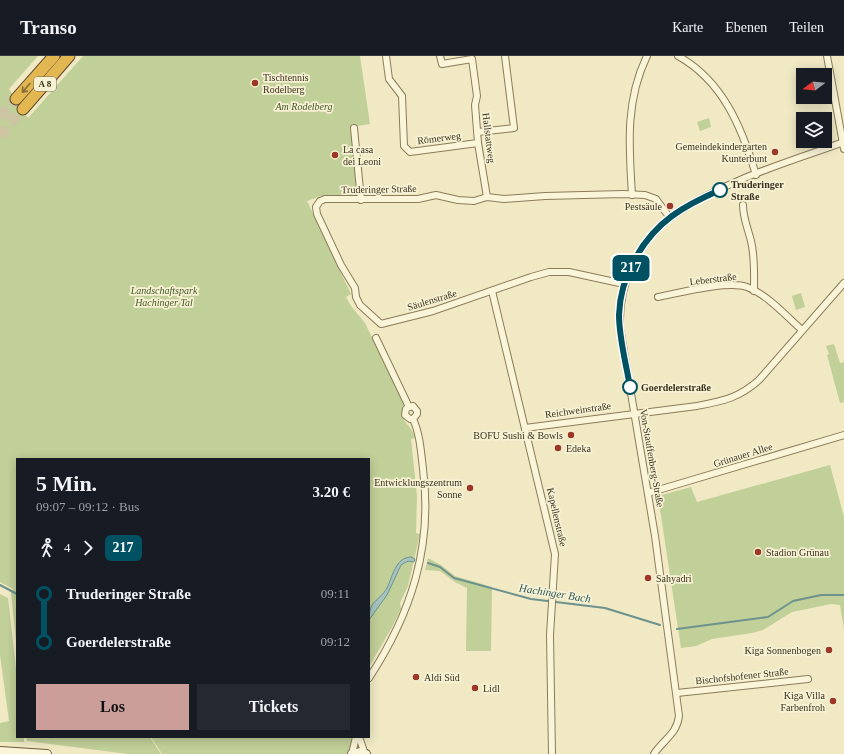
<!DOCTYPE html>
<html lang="de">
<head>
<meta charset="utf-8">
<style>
	:root { --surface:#171b24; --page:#242831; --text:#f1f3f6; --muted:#9ea1a6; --line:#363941; --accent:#cb9e99 }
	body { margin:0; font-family:Georgia,serif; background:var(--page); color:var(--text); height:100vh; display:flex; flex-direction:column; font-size:15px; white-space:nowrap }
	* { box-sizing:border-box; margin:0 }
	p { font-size:13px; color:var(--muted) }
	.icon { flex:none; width:22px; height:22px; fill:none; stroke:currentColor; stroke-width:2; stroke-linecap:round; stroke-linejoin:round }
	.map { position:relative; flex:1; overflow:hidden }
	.drawer { position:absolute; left:16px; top:402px; width:354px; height:280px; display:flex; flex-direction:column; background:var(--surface); border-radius:0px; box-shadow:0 2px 10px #0003 }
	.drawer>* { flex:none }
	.badge { padding:0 8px; border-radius:6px; font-size:14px; line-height:26px }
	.needle { width:26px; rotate:254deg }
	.buttons { position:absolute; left:796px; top:12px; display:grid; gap:8px }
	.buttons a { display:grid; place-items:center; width:36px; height:36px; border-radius:0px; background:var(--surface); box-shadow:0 2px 10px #0003; font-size:20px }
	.map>.badge { position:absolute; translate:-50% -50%; box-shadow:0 0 0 2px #fff }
	.legs { display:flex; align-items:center; gap:6px; height:44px; padding:0 20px; font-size:13px }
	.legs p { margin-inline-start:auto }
	.overview { display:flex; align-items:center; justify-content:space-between; height:68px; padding:0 20px }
	h1 { font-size:22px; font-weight:700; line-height:30px }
	.action { display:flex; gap:8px; margin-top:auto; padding:8px 20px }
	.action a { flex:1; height:46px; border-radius:0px; background:var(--accent); color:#111; font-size:16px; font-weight:700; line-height:46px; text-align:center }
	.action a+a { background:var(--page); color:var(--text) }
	ul { padding:0 20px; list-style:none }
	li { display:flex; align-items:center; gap:14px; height:48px; font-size:15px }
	li i { display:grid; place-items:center; width:6px; height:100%; margin:0 5px; background:currentColor }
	li i::after { content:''; width:10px; height:10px; margin:-5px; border:3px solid; border-radius:50%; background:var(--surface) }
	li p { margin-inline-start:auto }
	li:first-child i { background:linear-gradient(#0000 50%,currentColor 0) }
	li:last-child i { background:linear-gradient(currentColor 50%,#0000 0) }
	header { display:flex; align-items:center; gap:24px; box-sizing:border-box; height:56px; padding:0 20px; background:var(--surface); border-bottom:1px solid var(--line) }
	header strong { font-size:19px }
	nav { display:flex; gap:22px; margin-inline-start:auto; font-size:14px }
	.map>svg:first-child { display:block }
	.green { fill:#c1cf98 }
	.water { fill:#a6c3bf; stroke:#6c928e }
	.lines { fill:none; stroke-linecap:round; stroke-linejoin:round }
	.stream { stroke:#6c928e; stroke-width:2 }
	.motorway-tunnel { stroke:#ccc4a3; stroke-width:11; stroke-dasharray:11 5.5; stroke-linecap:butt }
	.minor-casing { stroke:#8c7b5a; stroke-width:8 }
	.secondary-casing { stroke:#6e5c3d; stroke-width:10 }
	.motorway-casing { stroke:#5a482e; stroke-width:13 }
	.minor { stroke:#faf5d8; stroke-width:6 }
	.secondary { stroke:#faf5d8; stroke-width:8 }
	.motorway { stroke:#e2b752; stroke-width:11 }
	.oneway { stroke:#866d35 }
	.line-1-casing { stroke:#fff; stroke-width:9 }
	.line-1 { stroke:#005262; stroke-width:6 }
	.poi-dot { fill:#9d3727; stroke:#f7f2d4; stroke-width:1.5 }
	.stop-1-dot { fill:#fff; stroke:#005262; stroke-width:2 }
	.labels { text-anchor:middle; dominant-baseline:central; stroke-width:3.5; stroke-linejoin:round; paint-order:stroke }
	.shield { fill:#f7f2d4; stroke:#736a55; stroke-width:1 }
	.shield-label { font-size:9px; font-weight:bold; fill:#3b301e }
	.poi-label { font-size:10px; fill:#3b301e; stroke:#f7f2d4; text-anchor:start }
	.park-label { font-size:10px; font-style:italic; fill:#445924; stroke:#f7f2d4 }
	.street-label { font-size:10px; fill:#3b301e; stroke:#f7f2d4 }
	.stop-label { font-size:10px; font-weight:bold; fill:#3b301e; stroke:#f7f2d4; text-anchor:start }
	.water-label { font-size:11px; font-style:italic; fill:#2d585c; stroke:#f7f2d4 }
</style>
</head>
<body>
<header>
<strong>Transo</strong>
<nav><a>Karte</a><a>Ebenen</a><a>Teilen</a></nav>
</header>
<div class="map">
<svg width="844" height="698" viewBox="0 0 844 698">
	<rect width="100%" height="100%" fill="#f0e9c4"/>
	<!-- green -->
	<g class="green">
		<path d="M0 0H38L9 33 28 62 83 0H360L370 68 351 71 357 140H321L307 145 351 238 346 241 351 250 365 267 404 348C397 367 411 366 415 382L411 383 417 440 416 477 420 478 408 530 400 547 401 553 391 573 369 611V403H17V594L11 537 13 533 0 526Z"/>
		<polygon points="709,62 711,71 700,75 697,66"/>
		<polygon points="801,237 805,251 796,254 792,240"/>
		<polygon points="834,288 840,307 844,306 844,346 840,347 827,299 829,298 826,290"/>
		<polygon points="830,409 844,461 844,573 840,549 831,548 792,556 763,574 752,577 712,583 696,590 681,592 658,440 691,431 697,446"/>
		<polygon points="428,502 441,509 455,520 492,531 491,595 466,595 467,532 455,526 440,515 425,514"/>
		<polygon points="0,538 8,542 17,621 17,681 24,681 24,686 0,686 0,667 9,665 0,599"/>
		<polygon points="26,681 150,681 161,698 128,698 27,685"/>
		<polygon points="151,681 352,681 352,690 346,698 162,698"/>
	</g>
	<!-- water -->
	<path class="water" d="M411 501 415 503 414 506 408 505 401 509 387 539 369 564C369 543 379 546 387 532 393 520 395 502 411 501Z"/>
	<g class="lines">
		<!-- stream -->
		<g class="stream">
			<polyline points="428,507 440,511 454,522 531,543 605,552 660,569"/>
			<polyline points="0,529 17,538"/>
			<polyline points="677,573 768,561 793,545 821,539 844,539"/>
		</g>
		<!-- motorway-tunnel -->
		<g class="motorway-tunnel">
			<polyline points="0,61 16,43"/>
			<polyline points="0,80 23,53"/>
		</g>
		<!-- minor casing -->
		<g class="minor-casing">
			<g id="minor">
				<polyline points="386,0 389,23 402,40 404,90 410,96 478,87"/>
				<polyline points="440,0 442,8 472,3 477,40 475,49 478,87 487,141"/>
				<path d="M678 0C723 25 742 72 756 119"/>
				<polyline points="827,0 844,93"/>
				<polyline points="354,72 361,144"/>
				<polyline points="478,76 514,72 505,0"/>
				<path d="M632 139C629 91 625 45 647 0"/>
				<path d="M743 149C743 162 748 173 751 185 755 201 754 219 754 235"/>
				<polyline points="624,228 569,216 549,216 531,221 433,255 381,268 360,249 356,241 355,232 341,209 317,158 316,151 320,145 325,143 418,143 436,139 458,144 474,145 487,141 504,143 545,140 623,138 645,139 656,143 670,162"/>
				<polyline points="492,235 555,498 550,579 552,698"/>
				<path d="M658 241C679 237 728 224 747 231 768 239 786 260 802 274"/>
				<polyline points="376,282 409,351"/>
				<polyline points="409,351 413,350 417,355 417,358 413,363"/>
				<polyline points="409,351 406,353 405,359 410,363 413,363"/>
				<path d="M525 372 697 350C723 345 739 342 759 324L844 227"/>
				<polyline points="648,437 844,379"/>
				<path d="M369 622C411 558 433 491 423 413 421 396 420 378 413 363"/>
				<polyline points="677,637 808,623"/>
				<polyline points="359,681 365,698"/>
				<polyline points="352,698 356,681"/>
				<path d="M654 698C663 684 677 678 679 660L655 480 620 272C618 229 637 184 674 159 723 125 788 106 844 86"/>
			</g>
		</g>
		<!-- secondary casing -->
		<g class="secondary-casing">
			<g id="secondary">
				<polyline points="0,695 47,698"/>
				<polyline points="352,698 361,696 366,698"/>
			</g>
		</g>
		<!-- motorway casing -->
		<g class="motorway-casing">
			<g id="motorway">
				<polyline points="16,43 54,0"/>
				<polyline points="23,53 69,0"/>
			</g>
		</g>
		<!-- minor -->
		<use href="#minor" class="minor"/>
		<!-- secondary -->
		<use href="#secondary" class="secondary"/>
		<!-- motorway -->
		<use href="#motorway" class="motorway"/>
	</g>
	<!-- one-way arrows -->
	<defs><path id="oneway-shaft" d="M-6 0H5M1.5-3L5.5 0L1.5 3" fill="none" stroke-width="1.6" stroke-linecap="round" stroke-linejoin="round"/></defs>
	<use class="oneway" href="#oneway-shaft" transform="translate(26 32) rotate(131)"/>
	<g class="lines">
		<!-- line-1 casing -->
		<g class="line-1-casing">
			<path id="line-1" d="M630 331C626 307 619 282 619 259 620 221 642 182 672 160 687 149 704 141 720 134"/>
		</g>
		<!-- line-1 -->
		<use href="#line-1" class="line-1"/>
	</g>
	<!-- markers -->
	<g class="poi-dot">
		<circle cx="255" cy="27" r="4"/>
		<circle cx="775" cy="96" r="4"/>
		<circle cx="335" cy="99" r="4"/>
		<circle cx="670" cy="150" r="4"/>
		<circle cx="571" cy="379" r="4"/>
		<circle cx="558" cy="392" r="4"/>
		<circle cx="470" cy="432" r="4"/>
		<circle cx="758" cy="496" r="4"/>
		<circle cx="648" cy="522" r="4"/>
		<circle cx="829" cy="594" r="4"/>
		<circle cx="416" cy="621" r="4"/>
		<circle cx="475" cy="632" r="4"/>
		<circle cx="833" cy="645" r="4"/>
	</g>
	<g class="stop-1-dot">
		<circle cx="720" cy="134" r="7"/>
		<circle cx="630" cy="331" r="7"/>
	</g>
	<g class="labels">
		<!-- shield labels -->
		<rect class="shield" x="34" y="21" width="22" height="14" rx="3"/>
		<g class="shield-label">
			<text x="45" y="28">A 8</text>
		</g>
		<!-- poi labels -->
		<g class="poi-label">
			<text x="263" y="21">Tischtennis<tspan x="263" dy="12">Rodelberg</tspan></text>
			<text x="767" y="90" text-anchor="end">Gemeindekindergarten<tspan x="767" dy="12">Kunterbunt</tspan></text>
			<text x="343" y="93">La casa<tspan x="343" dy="12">dei Leoni</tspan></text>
			<text x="662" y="150" text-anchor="end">Pestsäule</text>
			<text x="563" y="379" text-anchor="end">BOFU Sushi &amp; Bowls</text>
			<text x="566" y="392">Edeka</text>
			<text x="462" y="426" text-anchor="end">Entwicklungszentrum<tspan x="462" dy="12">Sonne</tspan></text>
			<text x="766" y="496">Stadion Grünau</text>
			<text x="656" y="522">Sahyadri</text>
			<text x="821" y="594" text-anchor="end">Kiga Sonnenbogen</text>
			<text x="424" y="621">Aldi Süd</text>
			<text x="483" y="632">Lidl</text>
			<text x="825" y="639" text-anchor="end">Kiga Villa<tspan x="825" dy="12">Farbenfroh</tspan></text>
		</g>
		<!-- park labels -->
		<g class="park-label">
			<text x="304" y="50">Am Rodelberg</text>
			<text x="164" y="234">Landschaftspark<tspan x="164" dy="12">Hachinger Tal</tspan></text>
		</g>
		<!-- street labels -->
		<g class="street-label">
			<text transform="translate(439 82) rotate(-7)">Römerweg</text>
			<text transform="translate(489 82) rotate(83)">Hallstattweg</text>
			<text transform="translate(379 133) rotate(-1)">Truderinger Straße</text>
			<text transform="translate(713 223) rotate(-7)">Leberstraße</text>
			<text transform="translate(432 244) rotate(-17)">Säulenstraße</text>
			<text transform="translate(578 354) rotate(-8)">Reichweinstraße</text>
			<text transform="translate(743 399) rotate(-17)">Grünauer Allee</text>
			<text transform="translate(652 402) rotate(80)">Von-Stauffenberg-Straße</text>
			<text transform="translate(557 461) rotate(77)">Kapellenstraße</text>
			<text transform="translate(742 620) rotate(-6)">Bischofshofener Straße</text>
		</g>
		<!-- stop labels -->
		<g class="stop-label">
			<text x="731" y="128">Truderinger<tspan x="731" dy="12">Straße</tspan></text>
			<text x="641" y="331">Goerdelerstraße</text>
		</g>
		<!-- water labels -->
		<g class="water-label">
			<text transform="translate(555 537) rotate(9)">Hachinger Bach</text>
		</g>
	</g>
</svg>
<div class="buttons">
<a><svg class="needle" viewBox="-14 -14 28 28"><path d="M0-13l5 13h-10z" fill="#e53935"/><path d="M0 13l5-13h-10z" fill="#9ea1a6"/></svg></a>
<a><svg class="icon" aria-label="layers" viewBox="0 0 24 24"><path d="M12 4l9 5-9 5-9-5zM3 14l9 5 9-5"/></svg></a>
</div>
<b class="badge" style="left:631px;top:212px;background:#005262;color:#fff">217</b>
<section class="drawer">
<div class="overview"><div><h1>5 Min.</h1><p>09:07 – 09:12 · Bus</p></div><b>3.20 €</b></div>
<div class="legs"><svg class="icon" aria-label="walk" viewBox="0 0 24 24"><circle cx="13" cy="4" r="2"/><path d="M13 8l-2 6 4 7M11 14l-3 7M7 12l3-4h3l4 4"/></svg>4<svg class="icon" aria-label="forward" viewBox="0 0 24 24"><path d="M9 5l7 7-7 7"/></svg><b class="badge" style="background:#005262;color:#fff">217</b></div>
<ul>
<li><i style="color:#005262"></i><b>Truderinger Straße</b><p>09:11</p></li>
<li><i style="color:#005262"></i><b>Goerdelerstraße</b><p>09:12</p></li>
</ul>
<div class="action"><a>Los</a><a>Tickets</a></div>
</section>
</div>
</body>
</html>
